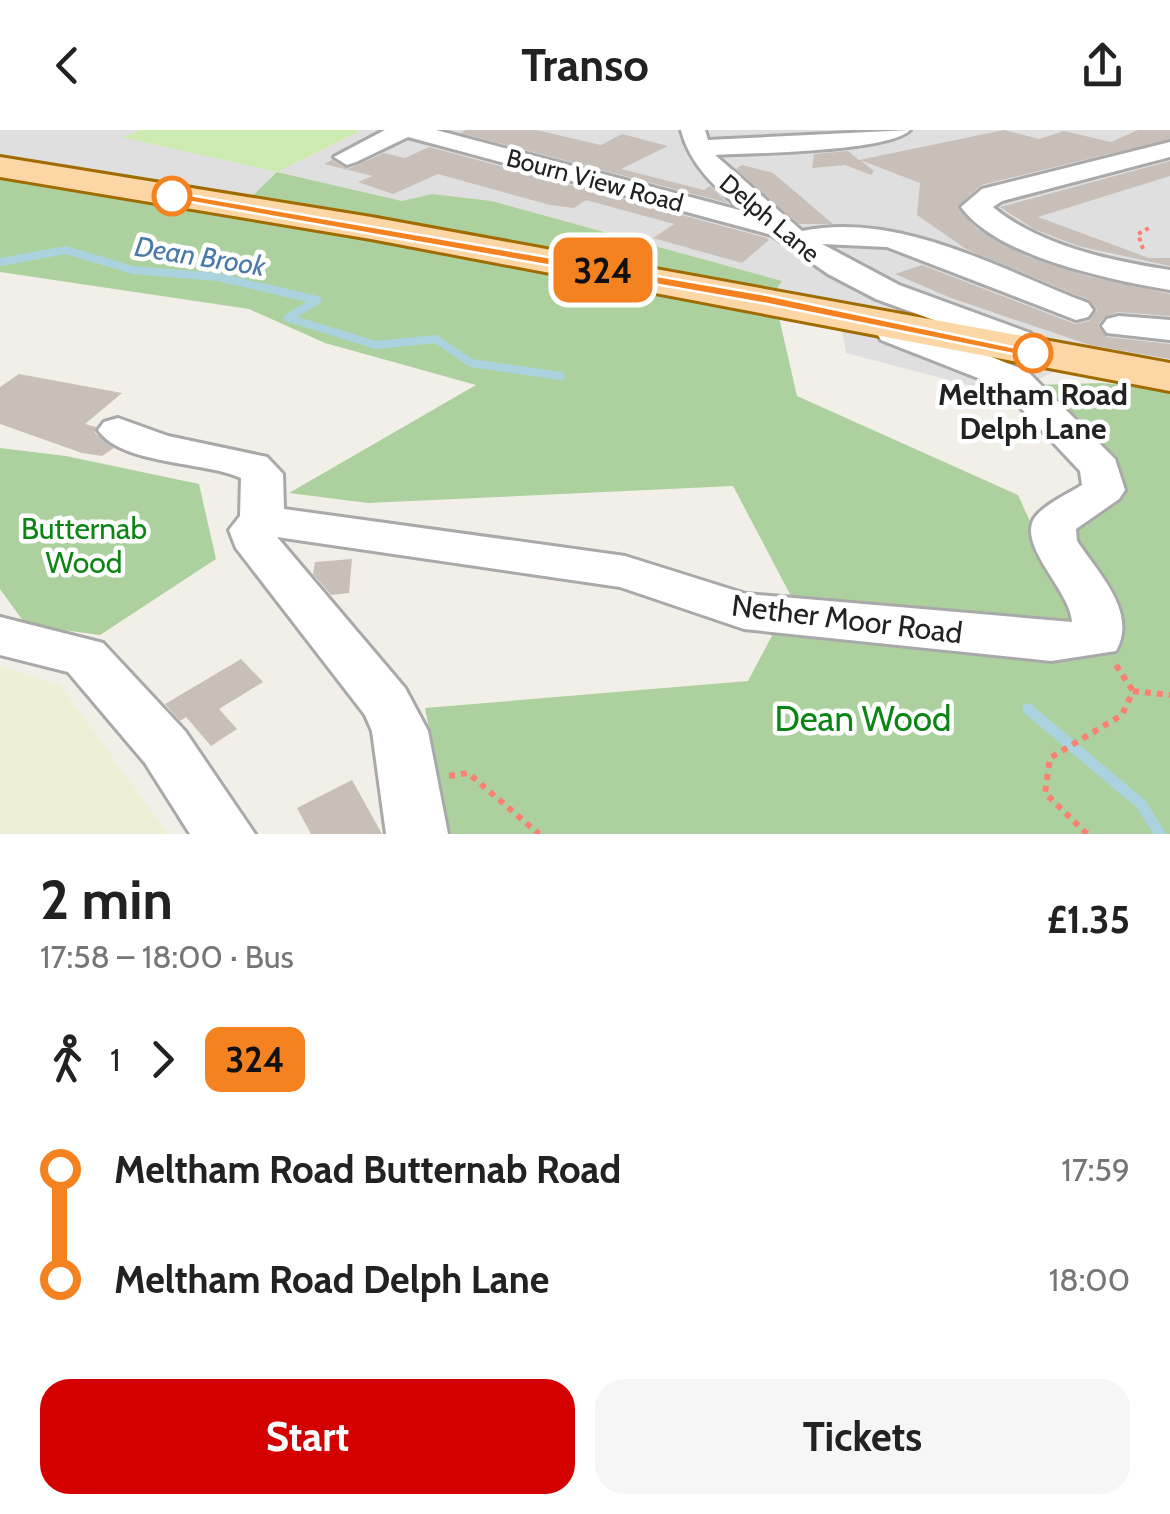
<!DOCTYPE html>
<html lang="en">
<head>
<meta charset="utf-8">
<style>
	:root { --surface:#fff; --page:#f6f6f6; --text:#222; --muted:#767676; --accent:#d40000 }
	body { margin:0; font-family:Cabin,sans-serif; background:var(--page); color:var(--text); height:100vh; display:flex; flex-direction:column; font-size:38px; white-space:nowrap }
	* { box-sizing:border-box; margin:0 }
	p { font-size:32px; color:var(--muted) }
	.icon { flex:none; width:55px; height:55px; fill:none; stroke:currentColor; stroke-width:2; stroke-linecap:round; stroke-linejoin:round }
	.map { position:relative; height:704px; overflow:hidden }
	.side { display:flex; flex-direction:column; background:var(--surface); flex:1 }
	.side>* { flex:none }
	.badge { padding:0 20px; border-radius:15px; font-size:35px; line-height:65px }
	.map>.badge { position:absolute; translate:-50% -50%; box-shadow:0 0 0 5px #fff }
	.legs { display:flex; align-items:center; gap:15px; height:110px; padding:0 40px; font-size:32px }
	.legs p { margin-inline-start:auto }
	.overview { display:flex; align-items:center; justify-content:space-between; height:170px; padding:0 40px }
	h1 { font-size:55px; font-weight:700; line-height:75px }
	.action { display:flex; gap:20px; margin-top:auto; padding:20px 40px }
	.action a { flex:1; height:115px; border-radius:30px; background:var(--accent); color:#fff; font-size:40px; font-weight:700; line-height:115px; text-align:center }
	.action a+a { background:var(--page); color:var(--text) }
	ul { padding:0 40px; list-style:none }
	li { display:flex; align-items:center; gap:35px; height:110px; font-size:38px }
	li i { display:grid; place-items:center; width:15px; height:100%; margin:0 12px; background:currentColor }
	li i::after { content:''; width:25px; height:25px; margin:-12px; border:8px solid; border-radius:50%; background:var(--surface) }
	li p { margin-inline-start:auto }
	li:first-child i { background:linear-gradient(#0000 50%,currentColor 0) }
	li:last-child i { background:linear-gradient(currentColor 50%,#0000 0) }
	header { display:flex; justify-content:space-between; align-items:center; height:130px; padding:0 40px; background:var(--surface); font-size:45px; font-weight:700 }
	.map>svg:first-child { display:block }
	.residential { fill:#e0dfdf }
	.farmland { fill:#eef0d5 }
	.grass { fill:#cdebb0 }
	.forest { fill:#add19e }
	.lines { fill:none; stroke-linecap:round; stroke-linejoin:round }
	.stream-far2 { stroke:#aad3df; stroke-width:5 }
	.stream-far1 { stroke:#aad3df; stroke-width:8 }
	.stream { stroke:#aad3df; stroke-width:11 }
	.building { fill:#c7bfb8 }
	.minor-casing { stroke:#a9a9a9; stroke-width:6 }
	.major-casing { stroke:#a06b00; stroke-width:6 }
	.path-far1 { stroke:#fa8072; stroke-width:4; stroke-dasharray:4 4; stroke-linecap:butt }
	.path { stroke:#fa8072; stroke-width:6; stroke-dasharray:6 6; stroke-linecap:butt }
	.minor { fill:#fff; fill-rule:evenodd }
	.major { fill:#fcd6a4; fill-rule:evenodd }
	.line-1 { fill:#f58220; stroke:#fff; stroke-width:2.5 }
	.stop-1-dot { fill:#fff; stroke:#f58220; stroke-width:5 }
	.labels { text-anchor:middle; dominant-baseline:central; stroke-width:9; stroke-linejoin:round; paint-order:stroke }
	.far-street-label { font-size:25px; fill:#222; stroke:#fff }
	.far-water-label { font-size:28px; font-style:italic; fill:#4a7aab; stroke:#fff }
	.stop-label { font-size:30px; font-weight:bold; fill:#222; stroke:#fff }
	.park-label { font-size:30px; fill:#0c8416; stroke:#fff }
	.street-label { font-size:30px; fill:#222; stroke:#fff }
	.near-park-label { font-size:35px; fill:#0c8416; stroke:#fff }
</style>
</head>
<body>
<header><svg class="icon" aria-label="back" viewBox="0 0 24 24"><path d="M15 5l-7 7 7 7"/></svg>Transo<svg class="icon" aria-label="share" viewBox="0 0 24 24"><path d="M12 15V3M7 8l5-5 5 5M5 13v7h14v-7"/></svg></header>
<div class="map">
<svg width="1170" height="704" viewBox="0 0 1170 704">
	<rect width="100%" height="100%" fill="#f2efe9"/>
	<!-- residential -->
	<polygon class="residential" points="0,0 142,0 123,7 277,42 362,0 1170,0 1170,240 1089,225 1006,265 846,223 838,177 774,163 781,151 492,71 432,64 402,71 277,42 246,72 0,30"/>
	<!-- farmland -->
	<polygon class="farmland" points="0,536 61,556 168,704 0,704"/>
	<!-- grass -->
	<polygon class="grass" points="142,0 362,0 277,42 121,7"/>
	<!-- forest -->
	<g class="forest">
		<polygon points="277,42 402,71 432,64 492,71 782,151 774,163 246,72"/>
		<polygon points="0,44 388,109 778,183 797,266 1018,365 1071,481 1111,494 1076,403 1123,351 1034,255 1103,253 1170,259 1170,704 450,704 425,578 748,551 792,468 733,356 368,373 289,363 476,255 325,213 249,179 0,142"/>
		<polygon points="0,318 66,326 199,354 216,429 100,505 26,495 0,459"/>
	</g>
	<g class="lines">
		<!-- stream-far2 -->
		<polyline class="stream-far2" points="60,121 70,121"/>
		<!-- stream-far1 -->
		<polyline class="stream-far1" points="0,132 66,120 133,140 218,147 317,170 288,188 376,215 436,209 471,233 560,246"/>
		<!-- stream -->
		<polyline class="stream" points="1028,579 1141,674 1160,704"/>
	</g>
	<!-- building -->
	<g class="building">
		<polygon points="466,0 536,0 601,15 622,4 668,16 621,39 704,60 710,56 728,73 460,3"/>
		<polygon points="1004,0 1039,9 1064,1 1111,12 1138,0 1170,0 1170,9 981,55 957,77 976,98 1026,126 1087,146 1170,164 1170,186 1118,182 1104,187 1098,196 1107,207 1170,214 1170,229 1090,215 951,168 895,144 922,135 1075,194 1089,191 1097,180 1089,170 966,119 917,85 920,53 860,30 874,41 871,45 845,35 812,38 814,24 848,21 859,30"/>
		<polygon points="429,17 767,108 769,110 742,133 653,108 674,94 586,70 574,78 550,75 438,44 393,64 358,52 373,46 324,34 332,30 348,39 384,23 405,28"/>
		<polygon points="1170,31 1170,46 1038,87 1149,128 1170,128 1170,136 1078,116 1034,99 1000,77"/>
		<polygon points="742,35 773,43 833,94 799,94 736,39"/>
		<polygon points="19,244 122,263 85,294 96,297 95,303 114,318 102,326 82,323 0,294 0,257"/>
		<polygon points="352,429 349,463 331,465 313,444 315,432"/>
		<polygon points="241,529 263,552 219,579 237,599 211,616 186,587 180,591 165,574"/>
		<polygon points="352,650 382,704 311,704 297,678"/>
	</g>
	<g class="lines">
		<!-- minor casing -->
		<g class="minor-casing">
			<g id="minor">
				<path d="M385 0H436L743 81C715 57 690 35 681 0H705L708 10 910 0C889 22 751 23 715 25L802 101C899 81 999 139 1088 173L1093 180 1088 187 1076 190 887 117 822 114 899 155 1030 203 1051 223 1046 231H1020L994 212 876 169 828 144 772 105 408 7 356 32 347 35 334 27Z"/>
				<path d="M1170 12V27L1002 71 993 77C1039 116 1112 131 1170 140V160C1111 150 997 127 961 77L982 59Z"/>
				<path d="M889 186 1027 241 1115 329 1125 360 1119 369 1076 399 1077 411C1098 443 1138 482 1116 521L1051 531 744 499 620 457 277 407 405 558 428 601 448 704H386L372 601 365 585 236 418 229 400 240 386 241 348C204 331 122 335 98 300L104 292 118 288 168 306 267 327 283 344 284 379 625 426 746 464 1072 492C1071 461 1014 413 1036 386 1047 373 1068 364 1082 355L1080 341 1001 257 881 210 872 196 877 189Z"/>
				<polygon points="1119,186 1170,190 1170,210 1107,203 1102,196 1107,189"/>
				<polygon points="0,487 103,513 185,601 255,704 190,704 145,633 68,542 0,525"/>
			</g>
		</g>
		<!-- major casing -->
		<g class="major-casing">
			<polygon id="major" points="0,27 371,87 1170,233 1170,261 371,109 0,47"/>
		</g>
		<!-- path-far1 -->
		<polyline class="path-far1" points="1143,119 1138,104 1149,98"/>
		<!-- path -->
		<g class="path">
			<polyline points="1116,535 1133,561"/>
			<polyline points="1133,561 1170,565"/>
			<polyline points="449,646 468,643 539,704"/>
			<polyline points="1087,704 1045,663 1050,628 1122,585 1133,561"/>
		</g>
		<!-- minor -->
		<use href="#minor" class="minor"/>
		<!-- major -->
		<use href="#major" class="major"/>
	</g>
	<!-- line-1 -->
	<polygon class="line-1" points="172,62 767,165 1041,223 1033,228 767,174 168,68"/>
	<!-- markers -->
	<g class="stop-1-dot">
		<circle cx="172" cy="66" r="18"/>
		<circle cx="1033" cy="223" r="18"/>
	</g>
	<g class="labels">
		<!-- far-street labels -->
		<g class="far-street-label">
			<text transform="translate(595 50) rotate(15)">Bourn View Road</text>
			<text transform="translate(770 88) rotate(40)">Delph Lane</text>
		</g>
		<!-- far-water labels -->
		<g class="far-water-label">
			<text transform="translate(200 126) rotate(9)">Dean Brook</text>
		</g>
		<!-- stop labels -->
		<g class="stop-label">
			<text x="1033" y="264">Meltham Road<tspan x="1033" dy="34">Delph Lane</tspan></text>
		</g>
		<!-- park labels -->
		<g class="park-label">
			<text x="84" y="398">Butternab<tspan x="84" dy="34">Wood</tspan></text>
		</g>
		<!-- street labels -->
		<g class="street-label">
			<text transform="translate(847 489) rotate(7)">Nether Moor Road</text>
		</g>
		<!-- near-park labels -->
		<g class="near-park-label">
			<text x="863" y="588">Dean Wood</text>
		</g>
	</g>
</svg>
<b class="badge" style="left:603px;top:140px;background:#f58220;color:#111">324</b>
</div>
<section class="side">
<div class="overview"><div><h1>2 min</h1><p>17:58 – 18:00 · Bus</p></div><b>£1.35</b></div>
<div class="legs"><svg class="icon" aria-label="walk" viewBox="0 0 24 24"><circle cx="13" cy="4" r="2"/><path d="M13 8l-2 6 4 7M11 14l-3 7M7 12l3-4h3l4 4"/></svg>1<svg class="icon" aria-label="forward" viewBox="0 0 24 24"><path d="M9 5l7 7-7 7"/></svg><b class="badge" style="background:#f58220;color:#111">324</b></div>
<ul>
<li><i style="color:#f58220"></i><b>Meltham Road Butternab Road</b><p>17:59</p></li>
<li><i style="color:#f58220"></i><b>Meltham Road Delph Lane</b><p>18:00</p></li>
</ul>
<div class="action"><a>Start</a><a>Tickets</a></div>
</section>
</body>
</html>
